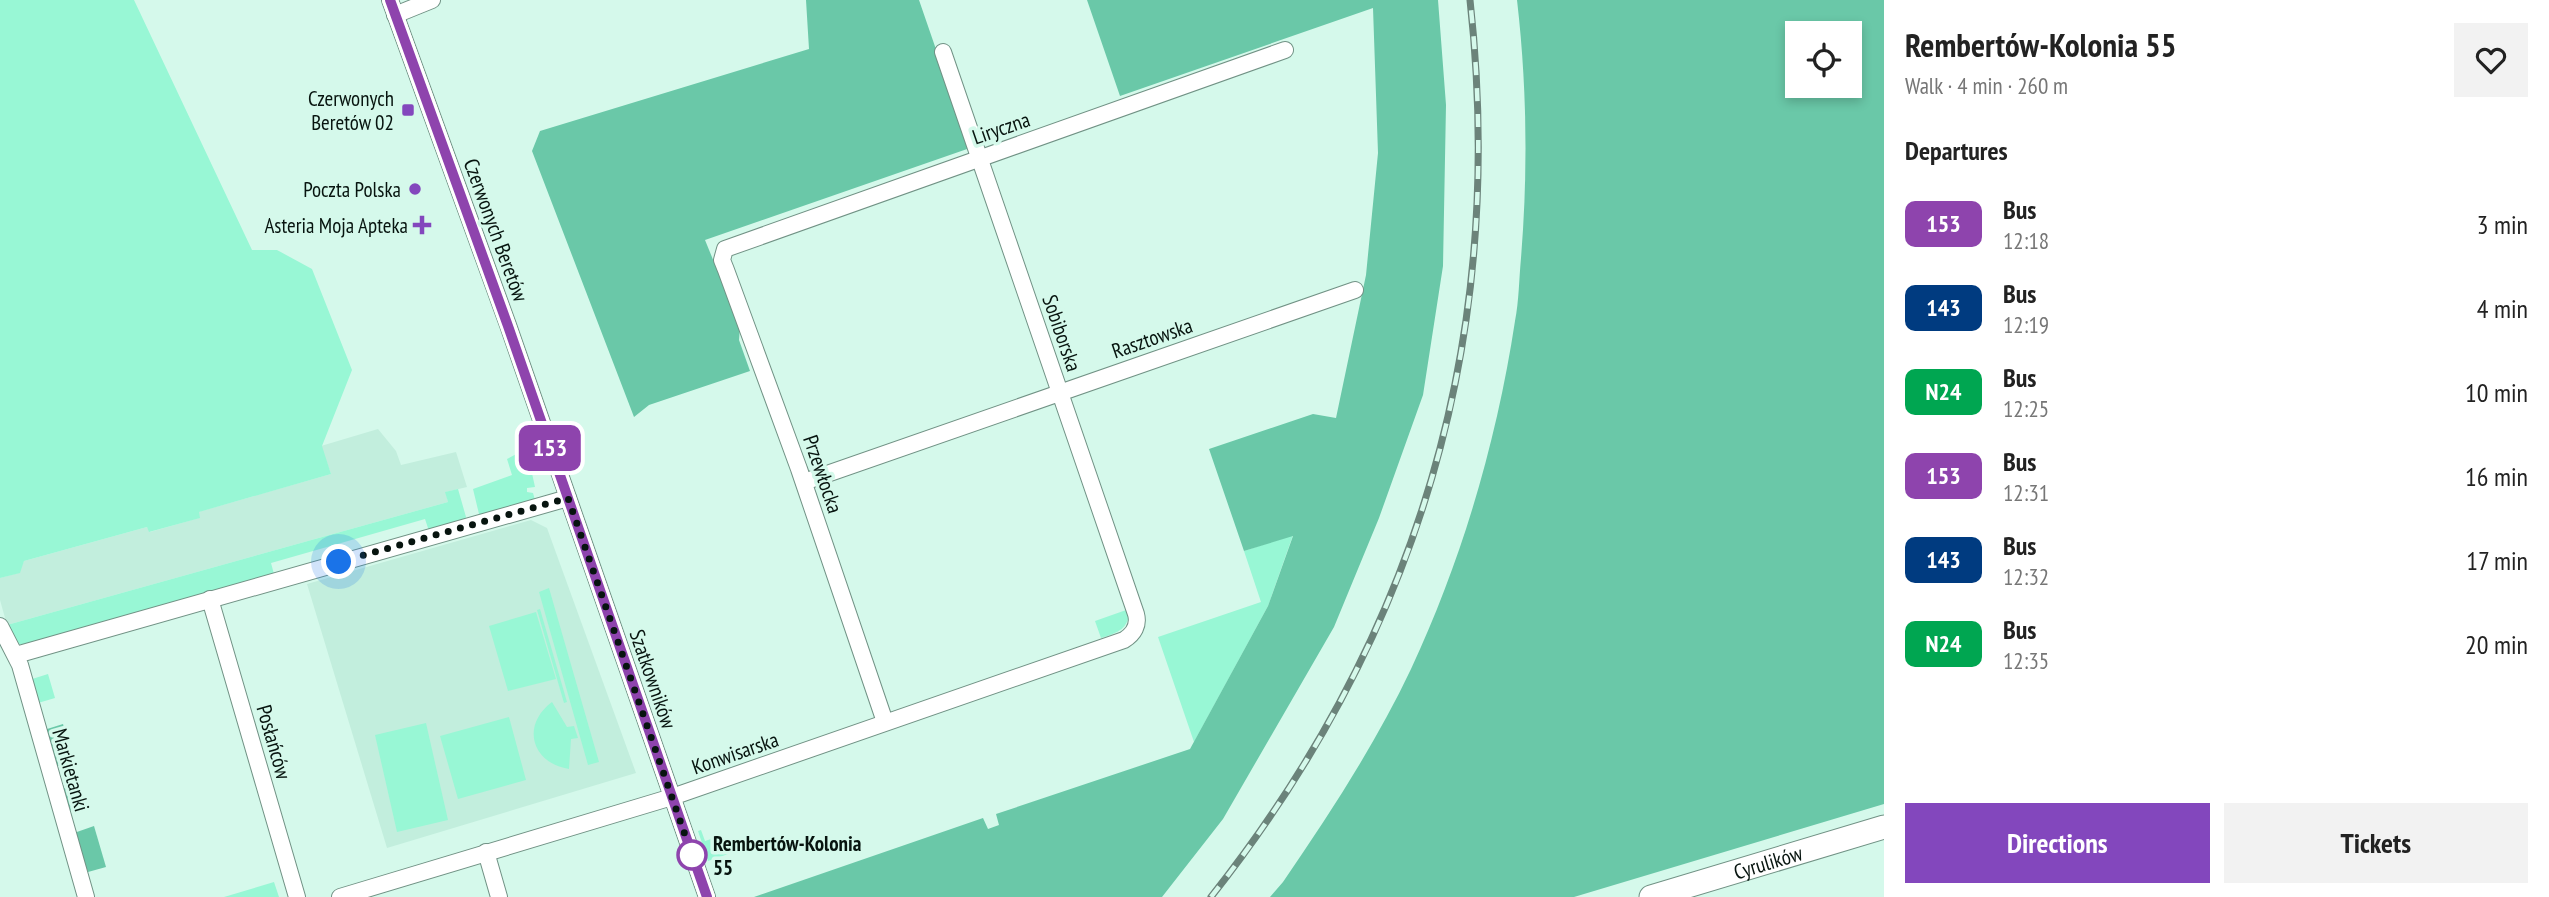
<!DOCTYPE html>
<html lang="en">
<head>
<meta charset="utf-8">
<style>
	:root { --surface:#fff; --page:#f2f2f2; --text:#222; --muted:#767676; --accent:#8347bd }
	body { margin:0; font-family:"PT Sans Narrow",sans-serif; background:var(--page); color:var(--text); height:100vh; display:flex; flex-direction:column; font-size:26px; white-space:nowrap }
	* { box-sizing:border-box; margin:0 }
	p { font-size:23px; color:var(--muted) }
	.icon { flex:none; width:38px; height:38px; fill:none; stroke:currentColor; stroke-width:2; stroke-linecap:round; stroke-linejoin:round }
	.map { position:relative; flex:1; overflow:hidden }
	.details { display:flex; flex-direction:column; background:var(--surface); width:665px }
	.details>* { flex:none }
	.badge { padding:0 14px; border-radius:10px; font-size:24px; line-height:46px }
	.controls { position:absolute; left:1785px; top:21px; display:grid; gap:14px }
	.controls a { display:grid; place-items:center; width:77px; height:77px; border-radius:0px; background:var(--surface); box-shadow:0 4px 10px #0003; font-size:35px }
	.you { position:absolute; width:35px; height:35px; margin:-18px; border:5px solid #fff; border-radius:50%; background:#1a73e8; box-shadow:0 0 0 10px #1a73e833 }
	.map>.badge { position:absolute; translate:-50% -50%; box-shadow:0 0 0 4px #fff }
	h2 { padding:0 21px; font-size:26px; line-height:63px }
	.round { display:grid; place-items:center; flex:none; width:74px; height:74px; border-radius:0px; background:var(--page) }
	.headline { display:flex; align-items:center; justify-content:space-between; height:119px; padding:0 21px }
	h1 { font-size:33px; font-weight:800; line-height:52px }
	.cta { display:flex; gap:14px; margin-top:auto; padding:14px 21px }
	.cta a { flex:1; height:80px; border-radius:0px; background:var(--accent); color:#fff; font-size:28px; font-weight:800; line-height:80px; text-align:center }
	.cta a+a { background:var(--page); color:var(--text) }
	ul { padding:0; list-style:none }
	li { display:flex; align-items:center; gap:21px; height:84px; padding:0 21px }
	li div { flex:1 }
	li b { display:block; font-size:26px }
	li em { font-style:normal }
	li .badge { min-width:77px; font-weight:700; text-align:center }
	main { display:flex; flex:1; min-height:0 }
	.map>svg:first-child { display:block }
	.built { fill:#c2eedd }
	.green { fill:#98f7d5 }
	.forest { fill:#6ac8a8; fill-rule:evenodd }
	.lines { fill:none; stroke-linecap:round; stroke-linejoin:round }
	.minor-casing { stroke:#719285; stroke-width:18 }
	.secondary-casing { stroke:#719285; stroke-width:25 }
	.minor { stroke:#fff; stroke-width:16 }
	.secondary { stroke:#fff; stroke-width:23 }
	.rail-casing { stroke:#6b837a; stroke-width:7 }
	.rail { stroke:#d5f9eb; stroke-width:4.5; stroke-dasharray:13; stroke-linecap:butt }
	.line-casing { stroke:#fff; stroke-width:16 }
	.line { stroke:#8e44ad; stroke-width:10 }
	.walk { stroke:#07140f; stroke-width:7; stroke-dasharray:0 12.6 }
	.poi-dot { fill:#8347bd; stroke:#d5f9eb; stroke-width:2.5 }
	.stop-dot { fill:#fff; stroke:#8e44ad; stroke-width:3.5 }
	.labels { text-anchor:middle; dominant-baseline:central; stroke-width:7; stroke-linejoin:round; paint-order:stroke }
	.poi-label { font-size:21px; fill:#07140f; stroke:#d5f9eb; text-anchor:end }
	.street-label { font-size:21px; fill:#07140f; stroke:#d5f9eb }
	.stop-label { font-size:21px; font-weight:bold; fill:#07140f; stroke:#d5f9eb; text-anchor:start }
</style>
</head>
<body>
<main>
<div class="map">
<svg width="1884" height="897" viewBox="0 0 1884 897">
	<rect width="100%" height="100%" fill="#d5f9eb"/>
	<!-- built -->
	<g class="built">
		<polygon points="378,429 396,451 401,465 456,452 467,487 446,492 448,502 7,625 0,600 0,578 18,573 24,561 147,527 150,532 199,518 198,512 331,474 321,446"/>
		<polygon points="531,520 547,528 636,773 387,848 307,584"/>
	</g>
	<!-- green -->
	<g class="green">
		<polygon points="0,0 134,0 252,250 277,250 312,269 352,370 322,446 331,474 199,512 200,518 149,532 147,527 24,561 20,573 0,578"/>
		<polygon points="526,446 535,487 527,488 527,492 533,493 535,500 481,516 479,514 473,489 512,475 507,459 520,452"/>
		<polygon points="458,489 466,517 464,521 429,531 425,519 271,563 274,574 23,645 17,643 7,625 448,502 445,492"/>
		<polygon points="1293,535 1268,606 1194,742 1158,637 1261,602 1244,551"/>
		<polygon points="549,588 599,762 588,765 539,592"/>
		<polygon points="540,609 567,702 564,703 537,610"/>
		<path d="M1129 609C1130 629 1117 633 1101 638L1095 621Z"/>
		<polygon points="536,612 556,679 508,691 489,626"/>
		<polygon points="48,674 55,698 38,703 29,680"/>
		<path d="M552 702 567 727 574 726 578 738 571 739 569 769C531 763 521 725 552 702Z"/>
		<polygon points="509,717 526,780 458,799 440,736"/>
		<polygon points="426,723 448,820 397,832 375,735"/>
		<polygon points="701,830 705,841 717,837 722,853 727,851 728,854 708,861 698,831"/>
		<polygon points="274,882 279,897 224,897"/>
	</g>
	<!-- forest -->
	<g class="forest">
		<polygon points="806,0 919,0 970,148 705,240 740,326 739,340 750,371 649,405 634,417 532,151 540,131 809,49"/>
		<polygon points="1087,0 1438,0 1446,105 1443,266 1423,395 1379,518 1334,627 1223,819 1162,897 754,897 983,818 988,829 999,825 996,814 1190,749 1268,606 1293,536 1244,551 1209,449 1313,414 1336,418 1366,275 1378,153 1373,8 1120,96"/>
		<path d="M1517 0H1884V804L1574 897H1270L1283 882C1330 813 1375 745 1411 669 1462 560 1497 440 1515 321 1519 301 1519 279 1521 258 1528 172 1527 86 1517 0ZM1797 33H1850V86H1797Z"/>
		<polygon points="63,724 74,762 55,767 44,730"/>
		<polygon points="80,783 86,801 79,808 68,811 61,789"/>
		<polygon points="94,826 106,867 88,872 74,833"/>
	</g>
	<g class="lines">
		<!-- minor casing -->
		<g class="minor-casing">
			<g id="minor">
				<polyline points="390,0 508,325 707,897"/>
				<polyline points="395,15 432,0"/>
				<polyline points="804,482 1355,290"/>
				<polyline points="210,599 297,897"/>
				<polyline points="0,626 20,665 86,897"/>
				<polyline points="16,655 568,498"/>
				<polyline points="885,722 799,469 726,270 722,260 725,249 1285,50"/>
				<polyline points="486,852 499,897"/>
				<path d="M340 897 672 797 1124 640C1134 634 1139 625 1136 614L943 52"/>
			</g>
		</g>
		<!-- secondary casing -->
		<g class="secondary-casing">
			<g id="secondary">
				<path id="s1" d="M1651 897 1884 827"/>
			</g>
		</g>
		<!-- minor -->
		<use href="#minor" class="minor"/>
		<!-- secondary -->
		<use href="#secondary" class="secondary"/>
		<!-- rail casing -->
		<g class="rail-casing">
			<path id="rail" d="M1211 897C1420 633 1507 335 1470 0"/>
		</g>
		<!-- rail -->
		<use href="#rail" class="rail"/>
	</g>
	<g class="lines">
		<!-- line casing -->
		<g class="line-casing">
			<polyline id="line" points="390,0 508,326 707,897"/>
		</g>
		<!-- line -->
		<use href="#line" class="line"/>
		<!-- walk -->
		<polyline class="walk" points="339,562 568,498 692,855"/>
	</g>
	<!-- markers -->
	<g class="poi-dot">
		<rect x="401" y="103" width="14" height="14" rx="3.5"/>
		<circle cx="415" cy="189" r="7"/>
		<path d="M418.5 214.5h7v7h7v7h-7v7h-7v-7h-7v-7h7z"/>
	</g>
	<circle class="stop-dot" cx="692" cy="855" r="14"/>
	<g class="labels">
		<!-- poi labels -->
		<g class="poi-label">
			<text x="394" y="98">Czerwonych<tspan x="394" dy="24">Beretów 02</tspan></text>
			<text x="401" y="189">Poczta Polska</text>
			<text x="408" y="225">Asteria Moja Apteka</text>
		</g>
		<!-- street labels -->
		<g class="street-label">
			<text transform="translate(1001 128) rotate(-19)">Liryczna</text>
			<text transform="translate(496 230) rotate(70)">Czerwonych Beretów</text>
			<text transform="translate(1062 333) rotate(71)">Sobiborska</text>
			<text transform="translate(1152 338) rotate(-19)">Rasztowska</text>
			<text transform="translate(823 474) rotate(71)">Przewłocka</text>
			<text transform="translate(653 679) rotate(71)">Szatkowników</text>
			<text transform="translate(274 742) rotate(74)">Posłańców</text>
			<text transform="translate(735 753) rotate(-19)">Konwisarska</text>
			<text transform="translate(71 770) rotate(74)">Markietanki</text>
			<text stroke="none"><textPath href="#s1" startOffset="122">Cyrulików</textPath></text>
		</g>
		<!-- stop labels -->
		<g class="stop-label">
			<text x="713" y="843">Rembertów-Kolonia<tspan x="713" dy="24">55</tspan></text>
		</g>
	</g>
</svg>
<div class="controls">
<a><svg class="icon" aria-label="locate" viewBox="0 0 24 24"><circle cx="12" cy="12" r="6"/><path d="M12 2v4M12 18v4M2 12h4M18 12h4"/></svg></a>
</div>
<div class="you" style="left:339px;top:562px"></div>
<b class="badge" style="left:550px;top:448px;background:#8e44ad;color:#fff">153</b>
</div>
<section class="details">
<div class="headline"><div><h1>Rembertów-Kolonia 55</h1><p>Walk · 4 min · 260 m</p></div><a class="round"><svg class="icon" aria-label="heart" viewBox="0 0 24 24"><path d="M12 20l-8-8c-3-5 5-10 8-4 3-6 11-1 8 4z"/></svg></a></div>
<h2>Departures</h2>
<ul>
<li><span class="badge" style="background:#8e44ad;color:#fff">153</span><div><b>Bus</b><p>12:18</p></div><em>3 min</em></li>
<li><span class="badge" style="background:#003b80;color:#fff">143</span><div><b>Bus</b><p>12:19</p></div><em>4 min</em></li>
<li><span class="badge" style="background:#00a651;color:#fff">N24</span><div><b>Bus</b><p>12:25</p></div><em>10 min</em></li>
<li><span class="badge" style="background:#8e44ad;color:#fff">153</span><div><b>Bus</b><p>12:31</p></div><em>16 min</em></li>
<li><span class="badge" style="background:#003b80;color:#fff">143</span><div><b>Bus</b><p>12:32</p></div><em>17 min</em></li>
<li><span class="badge" style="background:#00a651;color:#fff">N24</span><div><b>Bus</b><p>12:35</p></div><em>20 min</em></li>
</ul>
<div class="cta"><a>Directions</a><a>Tickets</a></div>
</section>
</main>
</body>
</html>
